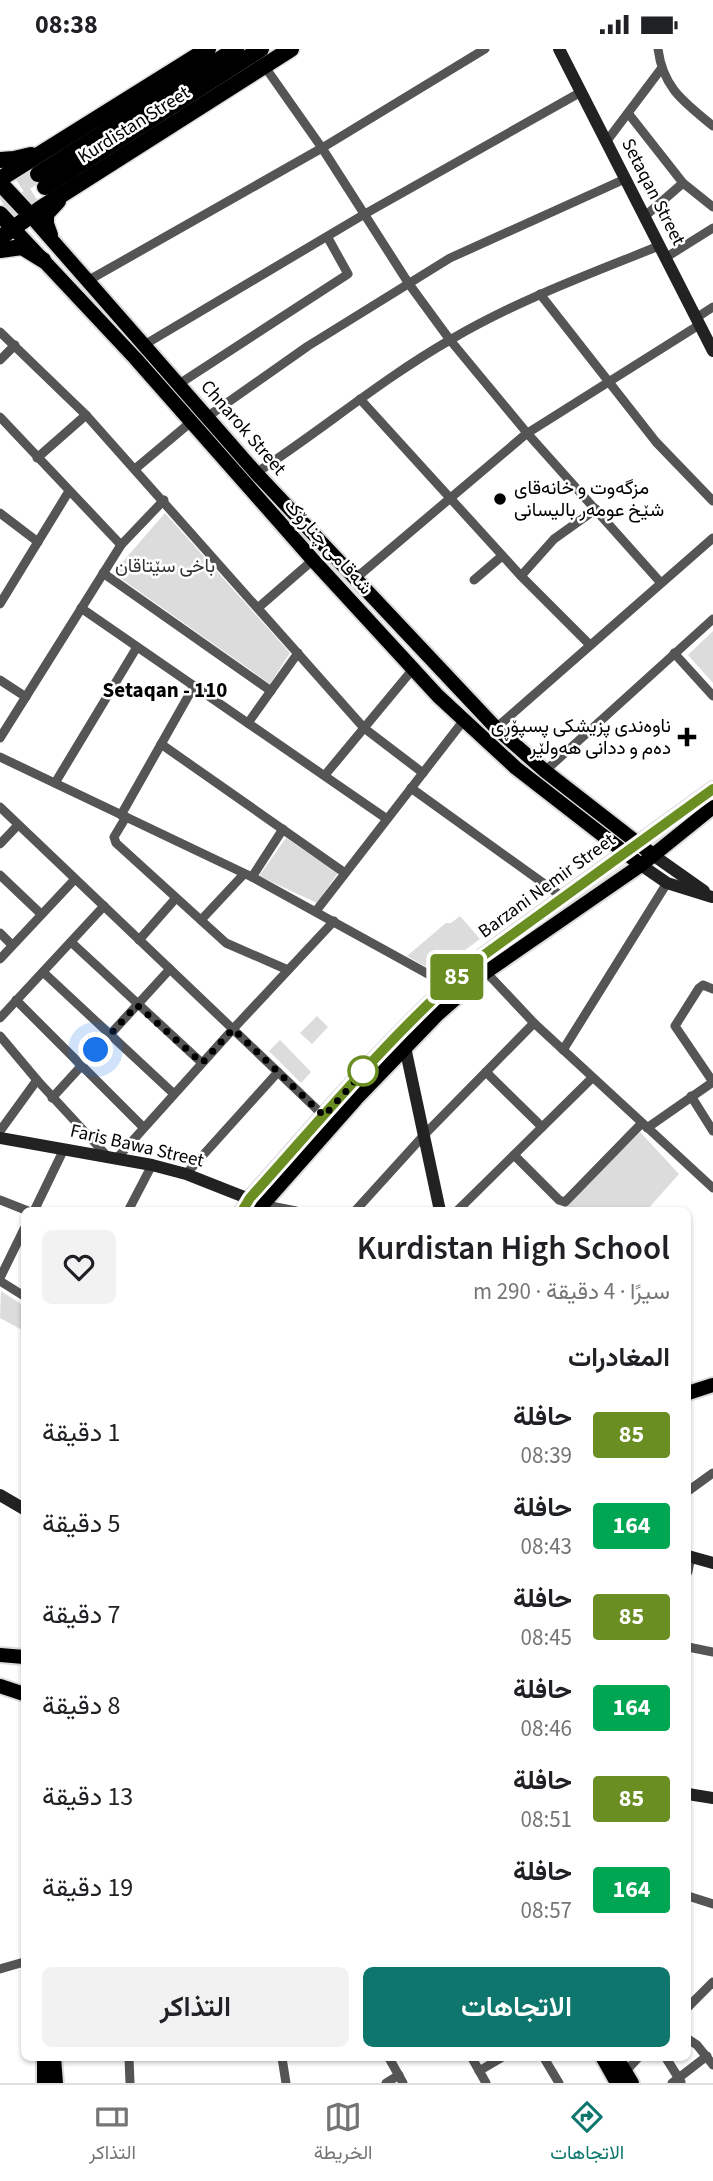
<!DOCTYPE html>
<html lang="ar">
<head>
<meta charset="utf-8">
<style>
	:root { --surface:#fff; --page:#f2f2f2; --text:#202124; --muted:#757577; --line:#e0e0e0; --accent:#0f766e }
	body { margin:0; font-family:"Source Sans 3",Vazirmatn,sans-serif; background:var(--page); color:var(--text); direction:rtl; height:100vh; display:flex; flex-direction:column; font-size:26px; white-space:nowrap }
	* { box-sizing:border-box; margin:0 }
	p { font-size:23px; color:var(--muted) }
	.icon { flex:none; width:38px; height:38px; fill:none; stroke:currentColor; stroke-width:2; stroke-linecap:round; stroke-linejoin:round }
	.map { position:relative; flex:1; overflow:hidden; direction:ltr }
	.details { position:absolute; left:21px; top:1158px; width:670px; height:854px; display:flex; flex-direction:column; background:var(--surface); border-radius:10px; box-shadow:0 2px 5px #0004; direction:rtl }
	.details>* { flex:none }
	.badge { padding:0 14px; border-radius:5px; font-size:24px; line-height:46px }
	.you { position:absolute; width:35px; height:35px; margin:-18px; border:5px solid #fff; border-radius:50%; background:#1a73e8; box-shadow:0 0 0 10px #1a73e833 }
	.map>.badge { position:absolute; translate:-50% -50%; box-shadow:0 0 0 4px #fff }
	h2 { padding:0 21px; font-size:26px; line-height:63px }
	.round { display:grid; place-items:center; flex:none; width:74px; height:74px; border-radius:10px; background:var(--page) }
	.overview { display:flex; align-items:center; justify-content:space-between; height:119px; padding:0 21px }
	h1 { font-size:33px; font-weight:600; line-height:52px }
	.action { display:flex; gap:14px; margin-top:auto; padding:14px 21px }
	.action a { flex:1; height:80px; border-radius:10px; background:var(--accent); color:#fff; font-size:28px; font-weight:600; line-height:80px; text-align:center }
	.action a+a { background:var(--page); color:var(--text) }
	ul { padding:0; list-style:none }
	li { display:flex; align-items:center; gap:21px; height:91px; padding:0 21px }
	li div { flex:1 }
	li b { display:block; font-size:26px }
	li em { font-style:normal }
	li .badge { min-width:77px; font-weight:700; text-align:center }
	.status { display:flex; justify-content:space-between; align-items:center; height:49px; padding:0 35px; background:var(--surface); direction:ltr }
	.status svg { height:19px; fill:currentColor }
	.tab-bar { display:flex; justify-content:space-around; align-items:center; height:98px; border-top:2px solid var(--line); background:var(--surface); font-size:19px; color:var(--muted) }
	.tab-bar a { display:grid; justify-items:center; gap:4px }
	.tab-bar .active { color:var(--accent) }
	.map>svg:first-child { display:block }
	.green { fill:#dcdcdc }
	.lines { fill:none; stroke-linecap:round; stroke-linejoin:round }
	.highway-tunnel { stroke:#d9d9d9; stroke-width:16; stroke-dasharray:16 8; stroke-linecap:butt }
	.primary-casing { stroke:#dbdbdb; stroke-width:18 }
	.highway-casing { stroke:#dbdbdb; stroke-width:19 }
	.street { stroke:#555; stroke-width:9 }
	.secondary { stroke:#222; stroke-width:12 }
	.primary { stroke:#000; stroke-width:14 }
	.highway { stroke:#000; stroke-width:16 }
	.line-casing { stroke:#fff; stroke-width:16 }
	.line { stroke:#6b8e23; stroke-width:10 }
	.walk { stroke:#000; stroke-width:7; stroke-dasharray:0 12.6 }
	.poi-dot { fill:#000; stroke:#fff; stroke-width:2.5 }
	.stop-dot { fill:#fff; stroke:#6b8e23; stroke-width:3.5 }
	.labels { text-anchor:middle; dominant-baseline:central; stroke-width:5; stroke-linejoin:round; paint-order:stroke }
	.street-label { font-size:19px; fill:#000; stroke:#fff }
	.poi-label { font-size:19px; fill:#000; stroke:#fff; text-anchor:start }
	.park-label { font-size:19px; fill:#333; stroke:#fff }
	.neighbourhood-label { font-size:21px; font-weight:bold; fill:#000; stroke:#fff }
</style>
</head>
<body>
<div class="status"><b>08:38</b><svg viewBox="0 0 49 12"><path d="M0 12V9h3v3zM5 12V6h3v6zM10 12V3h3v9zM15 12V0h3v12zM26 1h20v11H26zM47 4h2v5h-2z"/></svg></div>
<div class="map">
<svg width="713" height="2034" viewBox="0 0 713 2034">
	<rect width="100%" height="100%" fill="#fff"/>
	<!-- green -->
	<g class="green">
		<polygon points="165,464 290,604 270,635 113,524"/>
		<polygon points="713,582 713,634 688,606"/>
		<polygon points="286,789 338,824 317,854 259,827"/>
		<polygon points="460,867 480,890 435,923 407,907 446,874 451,874"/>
		<polygon points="317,967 328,978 312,995 300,984"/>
		<polygon points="280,991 311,1023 301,1034 269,1002"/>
		<polygon points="640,1083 679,1125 646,1162 560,1162"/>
		<polygon points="1,1242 24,1257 24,1276 22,1281 0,1269"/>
	</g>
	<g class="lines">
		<!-- highway-tunnel -->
		<g class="highway-tunnel">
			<polyline points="0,150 38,125"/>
			<polyline points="0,167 45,138"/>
		</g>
		<!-- primary casing -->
		<g class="primary-casing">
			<g id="primary">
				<polyline points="30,166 256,424 496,679 545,722 653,806"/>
				<polyline points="13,179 135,309 313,511 438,647 516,719 641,816"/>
				<path d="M242 1162 250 1149C322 1068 392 985 473 914L713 740"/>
				<polyline points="257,1162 356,1050 438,965 486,923 641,816 713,758"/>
				<polyline points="688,1344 713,1336"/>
				<polyline points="0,1606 24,1608"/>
				<polyline points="0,1637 24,1645"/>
				<polyline points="44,2009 44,2034"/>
				<polyline points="54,2009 56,2034"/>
				<polyline points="603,2009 617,2034"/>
				<polyline points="617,2009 632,2034"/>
			</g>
		</g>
		<!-- highway casing -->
		<g class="highway-casing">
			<g id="highway">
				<polyline points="0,111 14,110 31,106"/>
				<polyline points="38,125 236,0"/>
				<polyline points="0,130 208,0"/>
				<polyline points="0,134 30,166"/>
				<polyline points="45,138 261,0"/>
				<polyline points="0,165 13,179"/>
				<polyline points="50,186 46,175 46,165 58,152"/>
				<polyline points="0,189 41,159 291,0"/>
				<polyline points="0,201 22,198 43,211"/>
			</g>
		</g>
		<!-- street -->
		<g class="street">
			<path d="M658 0C663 39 684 53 713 77"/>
			<polyline points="265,18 322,99 409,235 450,291 527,384 661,534"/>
			<polyline points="628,64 683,134 713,158"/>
			<polyline points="606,93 661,20"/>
			<polyline points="644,168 683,134"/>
			<polyline points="665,209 713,179"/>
			<polyline points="89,231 322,99 485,0"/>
			<polyline points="540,245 656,393 713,452"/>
			<polyline points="696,269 713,258"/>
			<polyline points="0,283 86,366 364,679 423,724"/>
			<polyline points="144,296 363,166 581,43"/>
			<polyline points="0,311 15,296"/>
			<polyline points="179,335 348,225 328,189"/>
			<polyline points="360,350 521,527 590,596"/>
			<polyline points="0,368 121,496"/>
			<polyline points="207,368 308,297 450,209 625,130"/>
			<polyline points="37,409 86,366"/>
			<polyline points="135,420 191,373"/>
			<path d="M256 424C322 381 382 330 450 291 516 252 589 225 659 197"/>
			<polyline points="0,464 38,493"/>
			<polyline points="103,524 271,642"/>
			<polyline points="521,527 554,490 596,460"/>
			<polyline points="356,529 526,385 699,276"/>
			<polyline points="474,531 502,507"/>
			<polyline points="0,555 69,442"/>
			<polyline points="259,558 313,511"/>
			<polyline points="81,559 387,770"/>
			<polyline points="674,604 713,647"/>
			<polyline points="0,631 26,648"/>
			<polyline points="248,674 298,604"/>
			<polyline points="496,679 713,489"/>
			<polyline points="0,689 121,496 164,451"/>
			<polyline points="161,695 345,824"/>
			<polyline points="0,708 252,828 448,936"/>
			<polyline points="545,722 713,570"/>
			<polyline points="325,726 413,620"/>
			<polyline points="55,734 137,598"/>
			<polyline points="411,739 564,849"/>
			<polyline points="0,758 324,1067"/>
			<polyline points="121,766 194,637"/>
			<polyline points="126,768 114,788 116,794 226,894 288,921"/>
			<polyline points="0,795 18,776"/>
			<polyline points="0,826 41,865"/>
			<polyline points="252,828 283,780"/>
			<polyline points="316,862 464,671"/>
			<polyline points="201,871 244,825"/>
			<polyline points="0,884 12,896"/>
			<polyline points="139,891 176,849"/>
			<polyline points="71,893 202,1014"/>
			<polyline points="0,910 75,830"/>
			<polyline points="43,923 174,1045"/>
			<polyline points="486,923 534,974 713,1139"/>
			<polyline points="713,940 703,936 699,939 675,977 713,1033"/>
			<polyline points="16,951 143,1078"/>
			<polyline points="0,969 104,857"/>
			<polyline points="0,987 37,1031 108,1108"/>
			<polyline points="563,1001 667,834"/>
			<polyline points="486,1023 542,1078"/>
			<polyline points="691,1047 713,1082"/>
			<polyline points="52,1049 170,920"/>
			<polyline points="647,1079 713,1033"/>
			<polyline points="0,1082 37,1031"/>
			<polyline points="514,1106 559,1151 565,1153 642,1074"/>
			<polyline points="117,1109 233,980 334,872"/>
			<polyline points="186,1125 278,1023"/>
			<polyline points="0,1151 28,1162"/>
			<polyline points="261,1155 296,1162"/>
			<polyline points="34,1162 64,1100"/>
			<polyline points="128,1162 152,1116"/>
			<polyline points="355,1162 424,1086 534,974"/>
			<polyline points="457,1162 592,1029"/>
			<polyline points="0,1229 24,1180"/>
			<polyline points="0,1232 24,1247"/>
			<polyline points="688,1442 713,1424"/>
			<polyline points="688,1523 691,1507"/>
			<polyline points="688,1598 713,1603"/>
			<polyline points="688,1847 713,1855"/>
			<polyline points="0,1920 24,1913"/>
			<polyline points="688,1958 713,1933"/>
			<polyline points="688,1990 697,1996 713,2016"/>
			<polyline points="129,2009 130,2034"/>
			<polyline points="282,2009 286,2034"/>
			<polyline points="389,2009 403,2034"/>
			<polyline points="472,2009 486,2034"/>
			<polyline points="544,2009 559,2034"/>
			<polyline points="666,2009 681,2033"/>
			<polyline points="479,2022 501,2009"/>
			<polyline points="625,2023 638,2009"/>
			<polyline points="386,2034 399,2026"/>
			<polyline points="672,2034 707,2007"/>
		</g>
		<!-- secondary -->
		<g class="secondary">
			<polyline points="559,0 713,302"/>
			<polyline points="653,806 704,842"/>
			<polyline points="641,816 667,834 712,848"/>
			<polyline points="405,998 440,1162"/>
			<polyline points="0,1089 152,1116 186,1125 257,1153"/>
			<polyline points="0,1446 24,1460"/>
			<polyline points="688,1507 713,1514"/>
			<polyline points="688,1745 713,1749"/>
		</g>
		<!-- primary -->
		<use href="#primary" class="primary"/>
		<!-- highway -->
		<use href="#highway" class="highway"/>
	</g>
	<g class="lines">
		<!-- line casing -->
		<g class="line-casing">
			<path id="line" d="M242 1162 250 1149C322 1069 391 985 473 914L713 740"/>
		</g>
		<!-- line -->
		<use href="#line" class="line"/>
		<!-- walk -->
		<polyline class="walk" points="96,1001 137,956 202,1014 233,980 324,1067 371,1014 363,1022"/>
	</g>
	<!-- markers -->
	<g class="poi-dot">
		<circle cx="500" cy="450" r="7"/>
		<path d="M683.5 677.5h7v7h7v7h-7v7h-7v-7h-7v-7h7z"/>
	</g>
	<circle class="stop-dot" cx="363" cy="1022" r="14"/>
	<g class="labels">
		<!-- street labels -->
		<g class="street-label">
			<text transform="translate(134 76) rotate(-32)">Kurdistan Street</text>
			<text transform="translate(653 143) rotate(63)">Setaqan Street</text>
			<text transform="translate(243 379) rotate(49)">Chnarok Street</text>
			<text transform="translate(328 498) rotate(48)">شەقامی چنارۆک</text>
			<text transform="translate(547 837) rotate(-36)">Barzani Nemir Street</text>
			<text transform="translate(137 1097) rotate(13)">Faris Bawa Street</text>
		</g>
		<!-- poi labels -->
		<g class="poi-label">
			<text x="514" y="439">مزگەوت و خانەقای<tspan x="514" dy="22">شێخ عومەر بالیسانی</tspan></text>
			<text x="671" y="677" text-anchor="end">ناوەندی پزیشکی پسپۆڕی<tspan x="671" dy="22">دەم و ددانی هەولێر</tspan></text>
		</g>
		<!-- park labels -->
		<g class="park-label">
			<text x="165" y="517">باخی سێتاقان</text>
		</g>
		<!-- neighbourhood labels -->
		<g class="neighbourhood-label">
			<text x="165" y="641">Setaqan - 110</text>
		</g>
	</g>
</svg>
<div class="you" style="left:96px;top:1001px"></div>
<b class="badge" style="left:457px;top:928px;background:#6b8e23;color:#fff">85</b>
<section class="details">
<div class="overview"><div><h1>Kurdistan High School</h1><p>سيرًا · 4 دقيقة · 290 m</p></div><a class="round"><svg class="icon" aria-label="heart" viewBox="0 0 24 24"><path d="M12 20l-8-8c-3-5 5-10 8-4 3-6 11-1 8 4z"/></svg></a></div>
<h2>المغادرات</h2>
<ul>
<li><span class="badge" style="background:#6b8e23;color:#fff">85</span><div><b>حافلة</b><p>08:39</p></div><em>1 دقيقة</em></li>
<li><span class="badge" style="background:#00a651;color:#fff">164</span><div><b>حافلة</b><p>08:43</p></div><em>5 دقيقة</em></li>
<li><span class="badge" style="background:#6b8e23;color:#fff">85</span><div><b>حافلة</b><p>08:45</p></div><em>7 دقيقة</em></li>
<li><span class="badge" style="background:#00a651;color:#fff">164</span><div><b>حافلة</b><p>08:46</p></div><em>8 دقيقة</em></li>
<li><span class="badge" style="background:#6b8e23;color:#fff">85</span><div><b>حافلة</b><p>08:51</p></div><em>13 دقيقة</em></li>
<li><span class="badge" style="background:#00a651;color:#fff">164</span><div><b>حافلة</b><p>08:57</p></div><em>19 دقيقة</em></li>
</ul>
<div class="action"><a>الاتجاهات</a><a>التذاكر</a></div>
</section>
</div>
<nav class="tab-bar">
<a class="active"><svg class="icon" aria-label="directions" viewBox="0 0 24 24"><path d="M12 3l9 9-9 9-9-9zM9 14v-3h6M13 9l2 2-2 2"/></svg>الاتجاهات</a>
<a><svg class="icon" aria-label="map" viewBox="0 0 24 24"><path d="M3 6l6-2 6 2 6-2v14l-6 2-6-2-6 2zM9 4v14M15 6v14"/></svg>الخريطة</a>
<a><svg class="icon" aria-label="tickets" viewBox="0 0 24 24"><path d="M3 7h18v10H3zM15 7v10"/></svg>التذاكر</a>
</nav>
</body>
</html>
